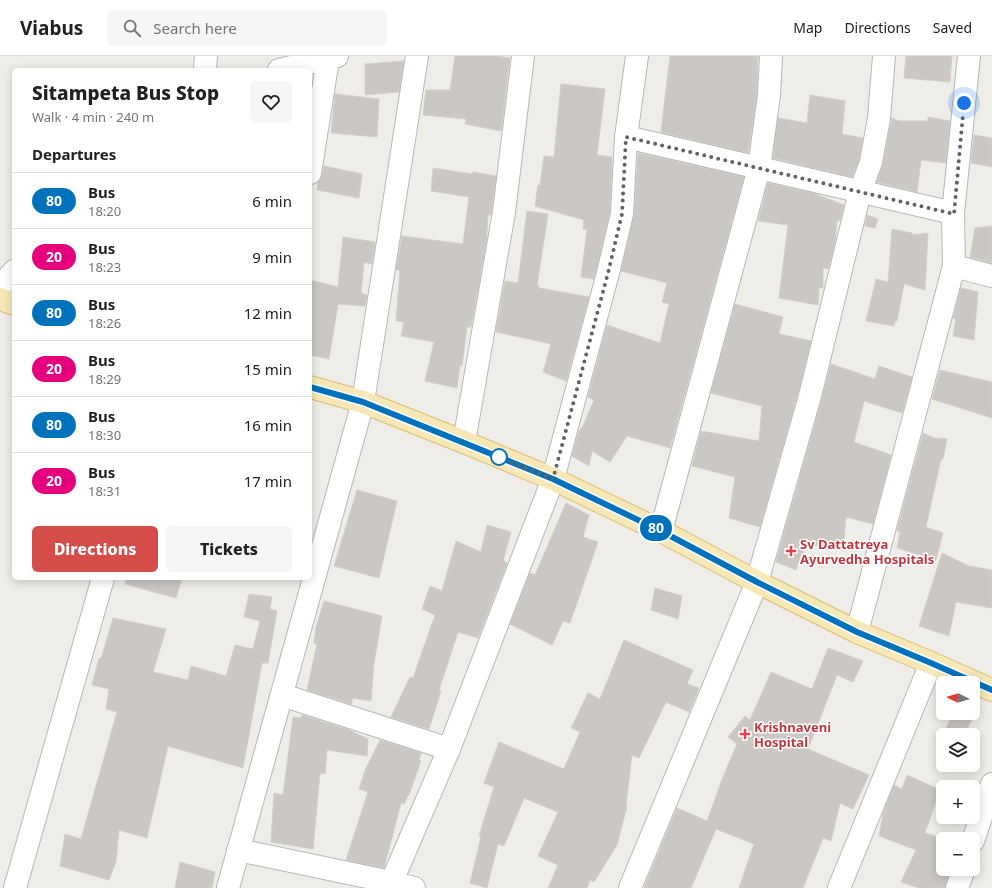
<!DOCTYPE html>
<html lang="en">
<head>
<meta charset="utf-8">
<style>
	:root { --surface:#fff; --page:#f6f6f6; --text:#202124; --muted:#757577; --line:#e0e0e0; --accent:#d54d48 }
	body { margin:0; font-family:"Noto Sans",sans-serif; background:var(--page); color:var(--text); height:100vh; display:flex; flex-direction:column; font-size:15px; white-space:nowrap }
	* { box-sizing:border-box; margin:0 }
	p { font-size:13px; color:var(--muted) }
	.icon { flex:none; width:22px; height:22px; fill:none; stroke:currentColor; stroke-width:2; stroke-linecap:round; stroke-linejoin:round }
	.map { position:relative; flex:1; overflow:hidden }
	.details { position:absolute; left:12px; top:12px; width:300px; height:512px; display:flex; flex-direction:column; background:var(--surface); border-radius:6px; box-shadow:0 2px 10px #0003 }
	.details>* { flex:none }
	.badge { padding:0 8px; border-radius:13px; font-size:14px; line-height:26px }
	.needle { width:26px; rotate:275deg }
	.fabs { position:absolute; left:936px; top:620px; display:grid; gap:8px }
	.fabs a { display:grid; place-items:center; width:44px; height:44px; border-radius:6px; background:var(--surface); box-shadow:0 2px 10px #0003; font-size:20px }
	.you { position:absolute; width:20px; height:20px; margin:-10px; border:3px solid #fff; border-radius:50%; background:#1a73e8; box-shadow:0 0 0 6px #1a73e833 }
	.map>.badge { position:absolute; translate:-50% -50%; box-shadow:0 0 0 2px #fff }
	h2 { padding:0 20px; font-size:15px; line-height:36px }
	.round { display:grid; place-items:center; flex:none; width:42px; height:42px; border-radius:6px; background:var(--page) }
	.headline { display:flex; align-items:center; justify-content:space-between; height:68px; padding:0 20px }
	h1 { font-size:19px; font-weight:800; line-height:30px }
	.button { display:flex; gap:8px; margin-top:auto; padding:8px 20px }
	.button a { flex:1; height:46px; border-radius:6px; background:var(--accent); color:#fff; font-size:16px; font-weight:800; line-height:46px; text-align:center }
	.button a+a { background:var(--page); color:var(--text) }
	ul { padding:0; list-style:none }
	li { display:flex; align-items:center; gap:12px; height:56px; padding:0 20px; border-top:1px solid var(--line) }
	li div { flex:1 }
	li b { display:block; font-size:15px }
	li em { font-style:normal }
	li .badge { min-width:44px; font-weight:700; text-align:center }
	header { display:flex; align-items:center; gap:24px; box-sizing:border-box; height:56px; padding:0 20px; background:var(--surface); border-bottom:1px solid var(--line) }
	header strong { font-size:19px }
	nav { display:flex; gap:22px; margin-inline-start:auto; font-size:14px }
	.search { width:280px; height:36px; background:var(--page); display:flex; align-items:center; gap:10px; box-sizing:border-box; padding:0 14px; border-radius:6px; color:var(--muted); font-size:15px }
	.map>svg:first-child { display:block }
	.building { fill:#cbc8c4; stroke:#d4cfc7 }
	.lines { fill:none; stroke-linecap:round; stroke-linejoin:round }
	.minor-casing { stroke:#b5b8bb; stroke-width:24 }
	.tertiary-casing { stroke:#b5b8bb; stroke-width:24 }
	.primary-casing { stroke:#e1bc6f; stroke-width:24 }
	.minor { stroke:#fff; stroke-width:22 }
	.tertiary { stroke:#fff; stroke-width:22 }
	.primary { stroke:#f6e9b7; stroke-width:22 }
	.line-casing { stroke:#fff; stroke-width:9 }
	.line { stroke:#0072bc; stroke-width:6 }
	.walk { stroke:#5f6366; stroke-width:4; stroke-dasharray:0 7.2 }
	.stop-dot { fill:#fff; stroke:#0072bc; stroke-width:2 }
	.health-dot { fill:#e0444e; stroke:#fff; stroke-width:1.5 }
	.labels { text-anchor:middle; dominant-baseline:central; stroke-width:3; stroke-linejoin:round; paint-order:stroke }
	.health-label { font-size:13px; font-weight:bold; fill:#be3a42; stroke:#fff; text-anchor:start }
</style>
</head>
<body>
<header>
<strong>Viabus</strong>
<div class="search"><svg class="icon" aria-label="search" viewBox="0 0 24 24"><circle cx="10" cy="10" r="6"/><path d="M15 15l6 6"/></svg>Search here</div>
<nav><a>Map</a><a>Directions</a><a>Saved</a></nav>
</header>
<div class="map">
<svg width="992" height="832" viewBox="0 0 992 832">
	<rect width="100%" height="100%" fill="#efede8"/>
	<!-- building -->
	<g class="building">
		<polygon points="455,0 495,0 510,2 501,75 465,68 466,63 423,59 426,34 450,34"/>
		<polygon points="670,0 758,0 757,38 748,97 661,76"/>
		<polygon points="906,0 952,0 950,26 904,22"/>
		<polygon points="404,5 399,36 365,39 365,8"/>
		<polygon points="561,28 605,33 597,99 612,101 610,156 594,223 581,221 587,174 583,173 584,164 535,150 538,129 540,129 544,100 554,101"/>
		<polygon points="335,38 379,43 377,81 331,77"/>
		<polygon points="810,39 845,45 842,78 863,82 859,103 852,121 773,102 778,62 807,67"/>
		<polygon points="928,61 950,65 946,107 921,104 917,136 877,126 883,108 892,62 899,65 928,65"/>
		<polygon points="974,79 992,82 992,111 971,107"/>
		<polygon points="638,97 744,121 670,392 627,380 610,406 592,395 589,410 572,400 579,375 583,370 594,344 588,341 607,269 660,287 669,248 662,246 667,227 621,215 634,159"/>
		<polygon points="324,110 362,118 359,142 317,134 318,126 322,119"/>
		<polygon points="433,112 472,118 473,116 496,120 491,159 488,159 486,189 471,271 467,271 462,310 460,309 457,332 425,325 434,286 401,280 404,266 396,265 400,214 396,214 402,180 463,188 469,141 431,135"/>
		<polygon points="768,127 813,137 844,149 840,165 837,164 835,187 828,213 823,212 823,232 819,231 818,249 779,242 788,169 758,165"/>
		<polygon points="527,155 548,158 537,230 539,230 539,232 589,241 566,325 543,316 551,288 496,276 505,225 518,227"/>
		<polygon points="867,159 878,163 875,172 865,170"/>
		<polygon points="992,170 992,207 970,201 975,172"/>
		<polygon points="892,173 912,177 912,179 928,177 925,234 904,228 897,265 895,265 894,270 866,265 876,223 888,226"/>
		<polygon points="343,181 375,186 372,208 364,206 361,237 367,239 365,250 338,248 329,303 310,299 310,224 338,231"/>
		<polygon points="961,232 978,236 974,284 953,280 956,263 953,263"/>
		<polygon points="735,248 783,261 779,278 811,285 798,337 760,471 729,462 735,421 692,410 701,375 759,385 762,350 711,337"/>
		<polygon points="831,308 875,323 879,310 912,321 902,357 864,345 854,386 891,399 873,468 846,461 843,493 806,488 796,514 776,506 822,343"/>
		<polygon points="940,314 992,326 992,362 932,343"/>
		<polygon points="923,377 934,382 947,383 943,403 941,403 926,471 943,477 936,504 897,492 900,476 897,475"/>
		<polygon points="357,434 397,445 379,522 334,510"/>
		<polygon points="566,447 589,459 583,481 598,486 570,567 563,565 552,589 510,568 530,517 535,519"/>
		<polygon points="487,469 511,476 503,505 507,507 478,582 458,576 439,634 441,635 429,673 391,661 410,621 413,622 435,559 422,553 430,530 442,535 456,485 481,496"/>
		<polygon points="942,497 969,510 992,514 992,552 956,546 949,580 919,570"/>
		<polygon points="126,522 182,522 176,542 125,528"/>
		<polygon points="655,532 682,540 678,563 651,554"/>
		<polygon points="249,538 272,541 270,553 277,555 268,607 262,607 243,712 168,690 147,782 119,774 116,805 109,824 60,810 65,778 81,783 117,656 106,653 109,633 92,629 99,602 101,603 113,562 166,573 153,616 188,624 191,610 226,620 235,589 253,593 260,565 244,561"/>
		<polygon points="324,545 382,560 374,607 371,645 352,642 352,648 307,634 317,588 314,587 316,571"/>
		<polygon points="624,584 693,614 687,628 699,632 689,656 666,646 639,702 632,699 626,749 627,750 617,789 594,826 590,824 587,832 548,832 558,809 538,800 558,756 524,742 504,790 498,788 487,832 470,827 481,781 479,780 494,731 484,727 499,686 564,713 580,676 571,672 588,637 600,643"/>
		<polygon points="828,592 863,605 853,626 837,619 808,693 869,719 853,753 840,747 831,785 823,782 803,832 739,832 754,788 716,773 691,832 644,832 677,752 707,765 723,721 737,688 728,681 745,660 750,664 771,616 812,633"/>
		<polygon points="953,657 975,657 964,679 943,679"/>
		<polygon points="302,659 349,674 368,683 367,700 327,694 325,718 320,717 313,793 271,786 274,737 283,739 293,661 301,662"/>
		<polygon points="380,684 421,697 419,704 421,705 410,736 404,748 401,747 384,812 346,804 368,736 359,733 366,712"/>
		<polygon points="907,719 940,734 925,777 945,783 943,783 943,813 951,813 945,832 919,832 901,826 916,794 879,780 883,758 894,729 902,733"/>
		<polygon points="180,806 215,816 212,832 175,832"/>
	</g>
	<g class="lines">
		<!-- minor casing -->
		<g class="minor-casing">
			<g id="minor">
				<polyline points="205,14 206,0"/>
				<polyline points="626,81 953,157 954,210 992,220"/>
				<polyline points="310,117 328,3"/>
				<polyline points="953,157 969,0"/>
				<polyline points="464,386 504,156 523,0"/>
				<polyline points="661,475 759,112 769,39 771,0"/>
				<polyline points="857,576 954,210"/>
				<polyline points="282,639 449,693"/>
				<polyline points="973,785 992,728"/>
				<polyline points="238,794 391,826 414,832"/>
				<polyline points="15,832 103,522"/>
				<polyline points="228,832 363,346 417,0"/>
				<polyline points="389,832 449,693 553,423 608,217 622,158 626,81 637,0"/>
				<polyline points="630,832 757,526 810,340 860,136 871,106 879,62 884,0"/>
				<polyline points="839,832 931,607"/>
				<polyline points="957,832 964,813"/>
			</g>
		</g>
		<!-- tertiary casing -->
		<g class="tertiary-casing">
			<g id="tertiary">
				<polyline points="279,14 337,0"/>
				<polyline points="0,231 14,215"/>
			</g>
		</g>
		<!-- primary casing -->
		<g class="primary-casing">
			<g id="primary">
				<polyline points="0,243 14,248"/>
				<polyline points="310,331 363,346 464,386 553,423 661,475 757,526 857,576 931,607 992,634"/>
			</g>
		</g>
		<!-- minor -->
		<use href="#minor" class="minor"/>
		<!-- tertiary -->
		<use href="#tertiary" class="tertiary"/>
		<!-- primary -->
		<use href="#primary" class="primary"/>
	</g>
	<g class="lines">
		<!-- line casing -->
		<g class="line-casing">
			<polyline id="line" points="310,331 363,346 553,423 661,475 757,526 857,576 931,607 992,634"/>
		</g>
		<!-- line -->
		<use href="#line" class="line"/>
		<!-- walk -->
		<polyline class="walk" points="499,401 553,423 608,217 622,158 626,81 954,158 964,47"/>
	</g>
	<!-- markers -->
	<circle class="stop-dot" cx="499" cy="401" r="8"/>
	<g class="health-dot">
		<path d="M789 489h4v4h4v4h-4v4h-4v-4h-4v-4h4z"/>
		<path d="M743 672h4v4h4v4h-4v4h-4v-4h-4v-4h4z"/>
	</g>
	<g class="labels">
		<!-- health labels -->
		<g class="health-label">
			<text x="800" y="488">Sv Dattatreya<tspan x="800" dy="15">Ayurvedha Hospitals</tspan></text>
			<text x="754" y="671">Krishnaveni<tspan x="754" dy="15">Hospital</tspan></text>
		</g>
	</g>
</svg>
<div class="fabs">
<a><svg class="needle" viewBox="-14 -14 28 28"><path d="M0-13l5 13h-10z" fill="#e53935"/><path d="M0 13l5-13h-10z" fill="#757577"/></svg></a>
<a><svg class="icon" aria-label="layers" viewBox="0 0 24 24"><path d="M12 4l9 5-9 5-9-5zM3 14l9 5 9-5"/></svg></a>
<a>+</a>
<a>−</a>
</div>
<div class="you" style="left:964px;top:47px"></div>
<b class="badge" style="left:656px;top:472px;background:#0072bc;color:#fff">80</b>
<section class="details">
<div class="headline"><div><h1>Sitampeta Bus Stop</h1><p>Walk · 4 min · 240 m</p></div><a class="round"><svg class="icon" aria-label="heart" viewBox="0 0 24 24"><path d="M12 20l-8-8c-3-5 5-10 8-4 3-6 11-1 8 4z"/></svg></a></div>
<h2>Departures</h2>
<ul>
<li><span class="badge" style="background:#0072bc;color:#fff">80</span><div><b>Bus</b><p>18:20</p></div><em>6 min</em></li>
<li><span class="badge" style="background:#e6007e;color:#fff">20</span><div><b>Bus</b><p>18:23</p></div><em>9 min</em></li>
<li><span class="badge" style="background:#0072bc;color:#fff">80</span><div><b>Bus</b><p>18:26</p></div><em>12 min</em></li>
<li><span class="badge" style="background:#e6007e;color:#fff">20</span><div><b>Bus</b><p>18:29</p></div><em>15 min</em></li>
<li><span class="badge" style="background:#0072bc;color:#fff">80</span><div><b>Bus</b><p>18:30</p></div><em>16 min</em></li>
<li><span class="badge" style="background:#e6007e;color:#fff">20</span><div><b>Bus</b><p>18:31</p></div><em>17 min</em></li>
</ul>
<div class="button"><a>Directions</a><a>Tickets</a></div>
</section>
</div>
</body>
</html>
